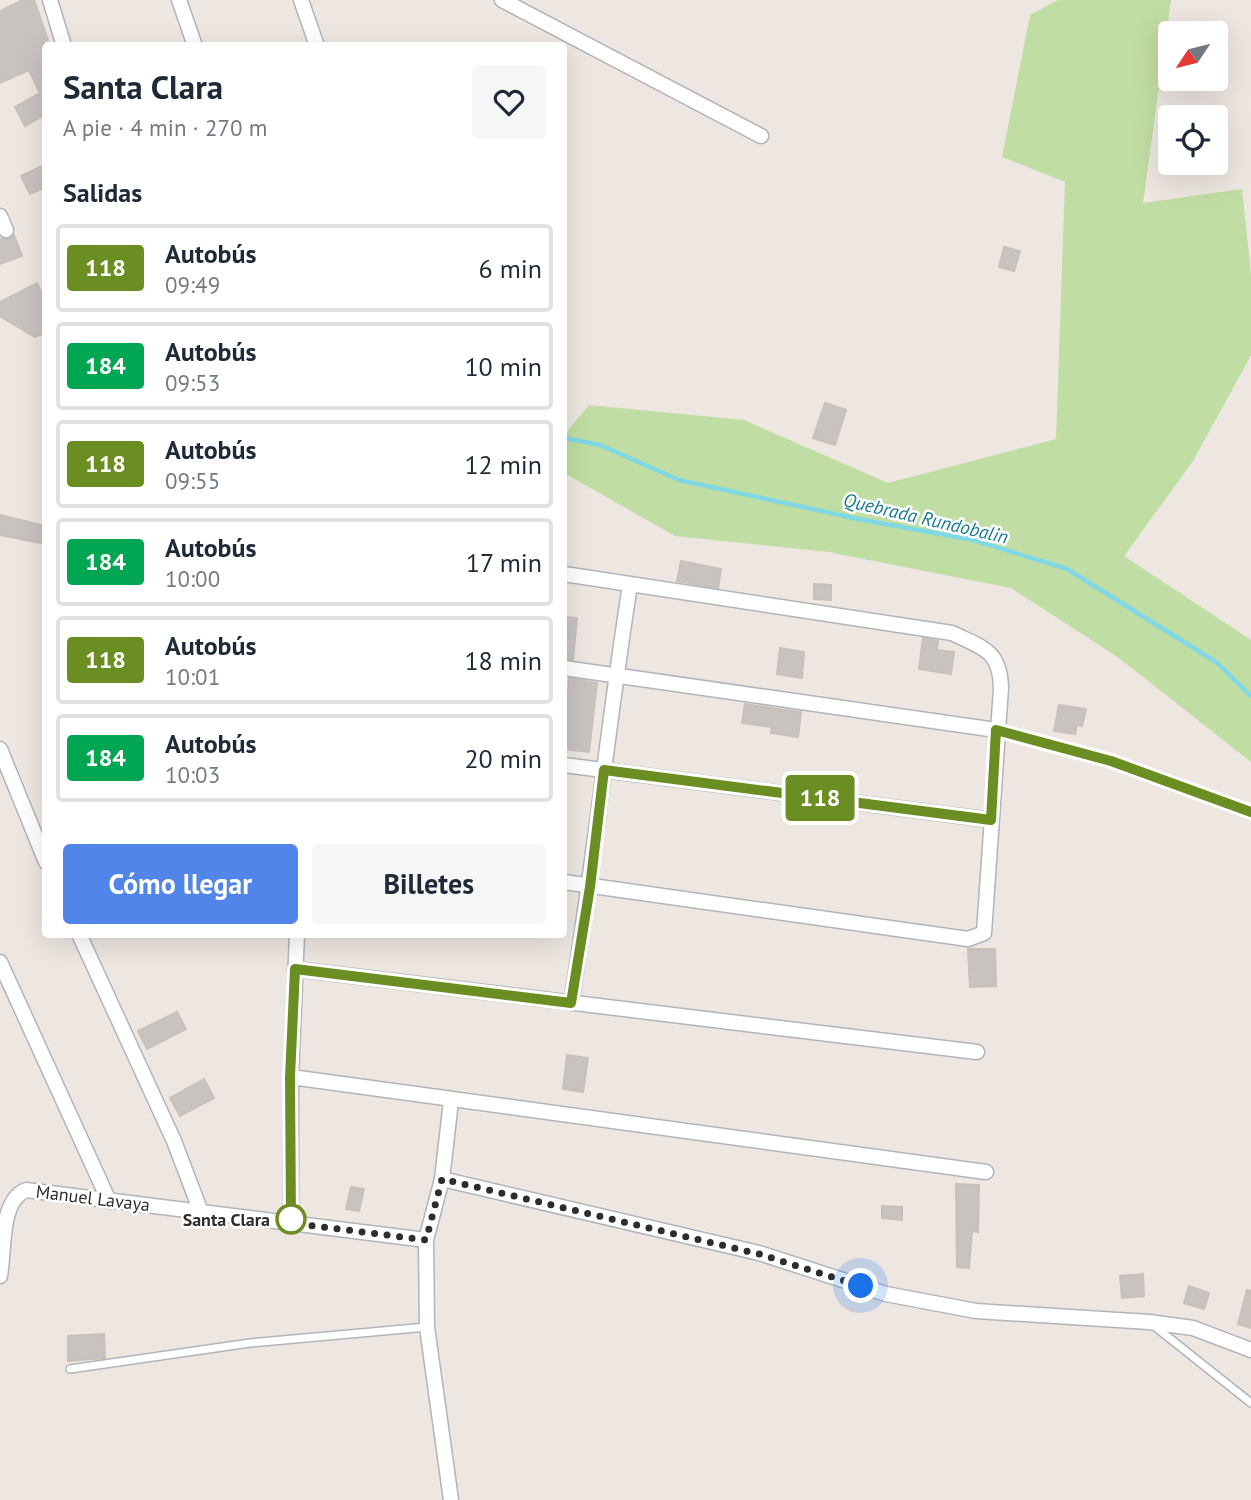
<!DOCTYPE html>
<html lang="es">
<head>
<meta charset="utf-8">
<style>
	:root { --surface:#fff; --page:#f6f6f7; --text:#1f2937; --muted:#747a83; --line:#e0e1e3; --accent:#5185e9 }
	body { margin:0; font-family:"PT Sans",sans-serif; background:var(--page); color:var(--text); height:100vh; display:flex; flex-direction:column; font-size:26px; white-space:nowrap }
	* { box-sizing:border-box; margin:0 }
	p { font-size:23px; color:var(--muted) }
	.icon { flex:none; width:38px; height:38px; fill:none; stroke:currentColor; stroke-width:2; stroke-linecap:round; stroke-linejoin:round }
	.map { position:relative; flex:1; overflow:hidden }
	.panel { position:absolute; left:42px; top:42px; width:525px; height:896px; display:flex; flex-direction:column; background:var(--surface); border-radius:7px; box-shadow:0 7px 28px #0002 }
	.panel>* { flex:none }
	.badge { padding:0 14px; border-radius:5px; font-size:24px; line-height:46px }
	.needle { width:46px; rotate:235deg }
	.controls { position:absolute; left:1158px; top:21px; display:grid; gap:14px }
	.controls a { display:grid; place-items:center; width:70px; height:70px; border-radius:7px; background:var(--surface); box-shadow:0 7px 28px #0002; font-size:35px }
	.you { position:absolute; width:35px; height:35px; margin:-18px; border:5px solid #fff; border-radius:50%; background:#1a73e8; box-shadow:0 0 0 10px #1a73e833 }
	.map>.badge { position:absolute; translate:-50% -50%; box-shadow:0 0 0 4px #fff }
	h2 { padding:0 21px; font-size:26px; line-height:63px }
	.round { display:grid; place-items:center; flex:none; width:74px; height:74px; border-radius:7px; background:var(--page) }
	.summary { display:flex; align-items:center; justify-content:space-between; height:119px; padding:0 21px }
	h1 { font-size:33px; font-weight:700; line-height:52px }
	.action { display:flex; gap:14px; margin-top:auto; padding:14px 21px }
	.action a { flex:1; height:80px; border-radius:7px; background:var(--accent); color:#fff; font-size:28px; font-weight:700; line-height:80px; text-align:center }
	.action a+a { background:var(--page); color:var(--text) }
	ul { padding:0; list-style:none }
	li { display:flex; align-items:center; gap:21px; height:88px; margin:0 14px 10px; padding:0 7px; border:4px solid var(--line); border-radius:7px }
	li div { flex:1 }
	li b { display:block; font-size:26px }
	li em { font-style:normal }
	li .badge { min-width:77px; font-weight:700; text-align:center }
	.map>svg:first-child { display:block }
	.green { fill:#c0dda3 }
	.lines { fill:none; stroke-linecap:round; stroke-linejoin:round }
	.stream { stroke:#7fd8e4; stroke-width:4.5 }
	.building { fill:#c8c3c0; stroke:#c8c1ba; stroke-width:2 }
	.service-casing { stroke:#b1b4bb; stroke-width:10 }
	.minor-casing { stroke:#b1b4bb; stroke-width:17 }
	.service { stroke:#fff; stroke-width:7 }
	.minor { stroke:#fff; stroke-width:14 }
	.line-casing { stroke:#fff; stroke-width:16 }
	.line { stroke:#6b8e23; stroke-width:10 }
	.walk { stroke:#2d2d2d; stroke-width:7; stroke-dasharray:0 12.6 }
	.stop-dot { fill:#fff; stroke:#6b8e23; stroke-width:3.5 }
	.labels { text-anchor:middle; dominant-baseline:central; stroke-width:5; stroke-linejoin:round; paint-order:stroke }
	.street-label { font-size:18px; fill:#2d2d2d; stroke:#fff }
	.stop-label { font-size:18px; font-weight:bold; fill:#2d2d2d; stroke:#fff; text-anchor:end }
	.water-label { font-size:19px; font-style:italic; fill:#1b7b92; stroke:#fff }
</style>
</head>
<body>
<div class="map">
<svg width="1251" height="1500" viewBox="0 0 1251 1500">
	<rect width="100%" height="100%" fill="#ede6e1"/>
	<!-- green -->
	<polygon class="green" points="1058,0 1171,0 1143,203 1242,189 1251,274 1251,355 1193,461 1124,556 1251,640 1251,762 1119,658 1011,588 828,552 675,536 564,473 564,435 589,405 744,420 888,483 1056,439 1065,182 1002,157 1030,15"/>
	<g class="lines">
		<!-- stream -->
		<polyline class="stream" points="564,438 600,445 679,480 858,519 973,540 1067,569 1216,662 1251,696"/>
	</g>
	<!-- building -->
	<g class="building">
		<polygon points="23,0 34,0 48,40 44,41 46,114 25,126 15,107 40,93 29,70 0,83 0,11"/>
		<polygon points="46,164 46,187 30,194 21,176"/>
		<polygon points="14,235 22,256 0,264 0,239 9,239"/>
		<polygon points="1004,247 1020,251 1014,271 999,267"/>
		<polygon points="37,283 46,301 46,332 35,337 0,316 0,302"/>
		<polygon points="825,403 846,410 835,445 813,438"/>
		<polygon points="0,515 46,526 46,544 0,535"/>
		<polygon points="681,561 721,569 718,588 677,581"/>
		<polygon points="814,584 831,585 831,600 814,599"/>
		<polygon points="564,617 577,618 573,660 564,659"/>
		<polygon points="923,638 938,641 937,650 954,652 951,674 919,669"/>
		<polygon points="780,648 804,652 802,678 777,674"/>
		<polygon points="569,678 597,683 589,752 564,749"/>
		<polygon points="745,704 801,712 798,737 771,733 772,727 742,723"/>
		<polygon points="1059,705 1086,709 1082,726 1077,725 1075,734 1054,731"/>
		<polygon points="968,949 995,949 996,986 970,987"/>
		<polygon points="177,1012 186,1029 147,1049 138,1031"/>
		<polygon points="567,1055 588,1058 583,1092 563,1089"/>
		<polygon points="204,1079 214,1098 180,1116 170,1098"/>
		<polygon points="956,1184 979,1185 978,1232 972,1231 969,1268 957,1267"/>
		<polygon points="351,1187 364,1189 359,1211 346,1209"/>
		<polygon points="882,1206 902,1207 902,1220 882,1218"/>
		<polygon points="1143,1274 1144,1296 1122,1298 1120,1276"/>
		<polygon points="1189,1286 1209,1293 1204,1309 1184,1303"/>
		<polygon points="1247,1290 1251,1291 1251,1328 1238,1324"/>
		<polygon points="104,1334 105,1358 68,1361 68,1336"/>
	</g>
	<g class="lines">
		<!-- service casing -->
		<g class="service-casing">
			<g id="service">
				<polyline points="997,731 1111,761 1251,812"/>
				<polyline points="1153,1325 1251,1403"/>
				<polyline points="70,1369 250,1343 427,1327"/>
			</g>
		</g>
		<!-- minor casing -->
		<g class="minor-casing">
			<g id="minor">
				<polyline points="50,0 64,46"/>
				<polyline points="179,0 195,46"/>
				<polyline points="301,0 317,46"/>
				<polyline points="502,0 761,136"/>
				<polyline points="0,216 6,230"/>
				<path d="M564 574 952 633C983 648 1000 650 1001 688L984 933 968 939 564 882"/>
				<polyline points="564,668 996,730"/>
				<polyline points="0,749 46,862"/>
				<polyline points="564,765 991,820"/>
				<polyline points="79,934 174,1141 201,1212"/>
				<polyline points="0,962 109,1201"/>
				<polyline points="295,969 977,1052"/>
				<path d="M571 1003C594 864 608 724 630 585"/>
				<polyline points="291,1077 986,1172"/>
				<polyline points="451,1101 442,1179 426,1240 427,1327 451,1500"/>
				<polyline points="442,1179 759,1253 886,1294 976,1311 1149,1322 1193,1328 1251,1350"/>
				<polyline points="291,1223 291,1077 297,934"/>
				<path d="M0 1276C5 1246 0 1201 26 1190L426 1240"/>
			</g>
		</g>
		<!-- service -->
		<use href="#service" class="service"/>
		<!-- minor -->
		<use href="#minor" class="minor"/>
	</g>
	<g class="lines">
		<!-- line casing -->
		<g class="line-casing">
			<polyline id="line" points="291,1223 290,1077 295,969 571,1003 590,887 604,770 991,820 996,730 1111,761 1251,812"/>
		</g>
		<!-- line -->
		<use href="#line" class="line"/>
		<!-- walk -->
		<polyline class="walk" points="291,1219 291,1223 426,1240 442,1179 759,1254 861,1286"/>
	</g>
	<!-- markers -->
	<circle class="stop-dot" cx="291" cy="1219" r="14"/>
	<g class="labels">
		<!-- street labels -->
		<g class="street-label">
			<text transform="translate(93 1198) rotate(7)">Manuel Lavaya</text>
		</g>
		<!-- stop labels -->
		<g class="stop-label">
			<text x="270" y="1219">Santa Clara</text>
		</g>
		<!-- water labels -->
		<g class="water-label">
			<text transform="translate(926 518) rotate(13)">Quebrada Rundobalin</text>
		</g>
	</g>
</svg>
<div class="controls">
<a><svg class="needle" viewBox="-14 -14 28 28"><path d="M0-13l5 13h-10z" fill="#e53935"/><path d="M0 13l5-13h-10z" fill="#747a83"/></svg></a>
<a><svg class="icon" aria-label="locate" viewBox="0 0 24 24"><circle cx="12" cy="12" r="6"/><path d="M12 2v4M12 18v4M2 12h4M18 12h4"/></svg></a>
</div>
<div class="you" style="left:861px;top:1286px"></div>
<b class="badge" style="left:820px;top:798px;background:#6b8e23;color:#fff">118</b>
<section class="panel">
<div class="summary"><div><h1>Santa Clara</h1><p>A pie · 4 min · 270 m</p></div><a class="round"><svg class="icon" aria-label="heart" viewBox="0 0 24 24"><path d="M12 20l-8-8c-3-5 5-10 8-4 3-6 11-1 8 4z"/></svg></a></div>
<h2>Salidas</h2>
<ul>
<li><span class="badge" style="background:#6b8e23;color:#fff">118</span><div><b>Autobús</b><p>09:49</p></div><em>6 min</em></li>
<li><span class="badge" style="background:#00a651;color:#fff">184</span><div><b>Autobús</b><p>09:53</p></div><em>10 min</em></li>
<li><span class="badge" style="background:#6b8e23;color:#fff">118</span><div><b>Autobús</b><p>09:55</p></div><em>12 min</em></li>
<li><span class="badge" style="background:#00a651;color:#fff">184</span><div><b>Autobús</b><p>10:00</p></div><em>17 min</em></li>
<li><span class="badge" style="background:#6b8e23;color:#fff">118</span><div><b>Autobús</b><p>10:01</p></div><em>18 min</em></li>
<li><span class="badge" style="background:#00a651;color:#fff">184</span><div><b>Autobús</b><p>10:03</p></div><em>20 min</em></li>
</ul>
<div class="action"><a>Cómo llegar</a><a>Billetes</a></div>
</section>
</div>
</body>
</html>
